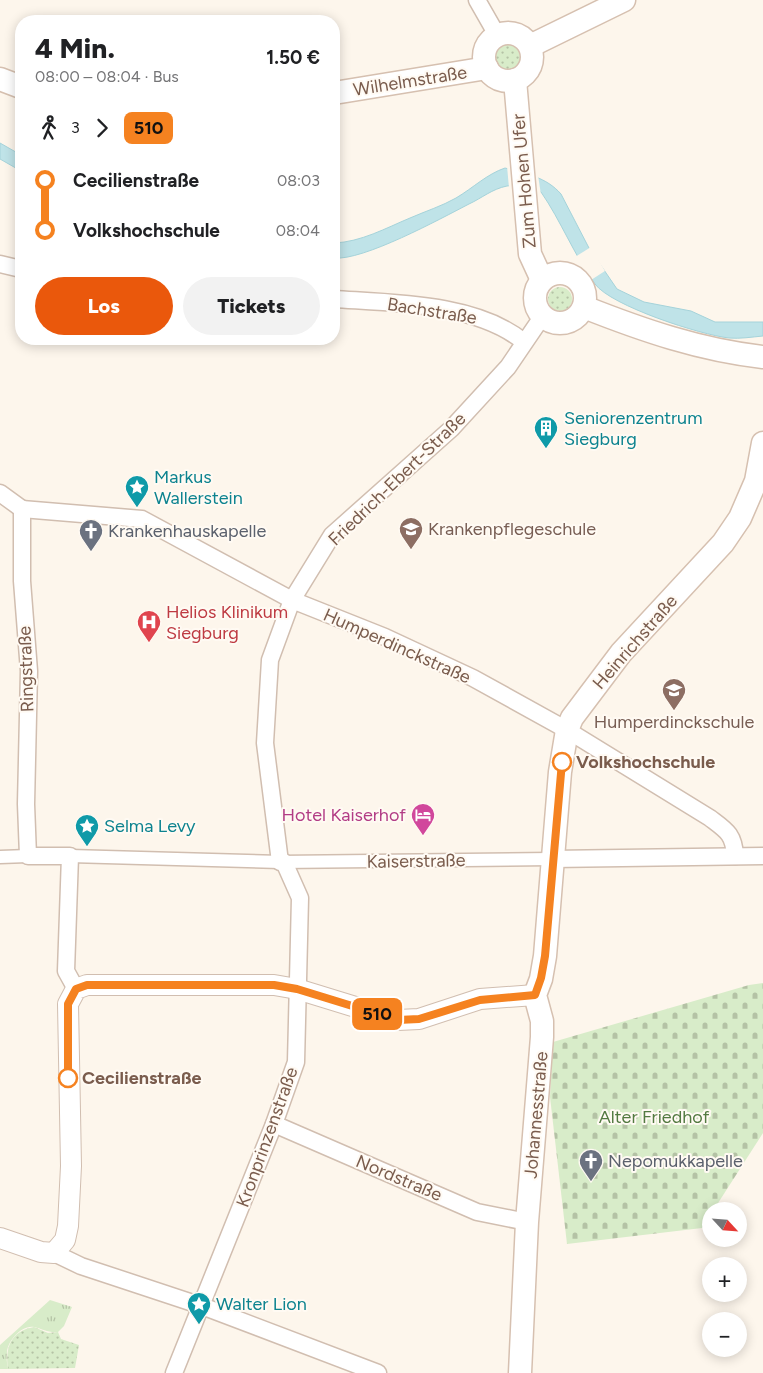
<!DOCTYPE html>
<html lang="de">
<head>
<meta charset="utf-8">
<style>
	:root { --surface:#fff; --page:#f2f2f2; --text:#202124; --muted:#757577; --accent:#ea580c }
	body { margin:0; font-family:Figtree,sans-serif; background:var(--page); color:var(--text); height:100vh; display:flex; flex-direction:column; font-size:19px; white-space:nowrap }
	* { box-sizing:border-box; margin:0 }
	p { font-size:16px; color:var(--muted) }
	.icon { flex:none; width:28px; height:28px; fill:none; stroke:currentColor; stroke-width:2; stroke-linecap:round; stroke-linejoin:round }
	.map { position:relative; flex:1; overflow:hidden }
	.drawer { position:absolute; left:15px; top:15px; width:325px; height:330px; display:flex; flex-direction:column; background:var(--surface); border-radius:20px; box-shadow:0 2px 12px #0003 }
	.drawer>* { flex:none }
	.badge { padding:0 10px; border-radius:8px; font-size:18px; line-height:32px }
	.needle { width:32px; rotate:116deg }
	.buttons { position:absolute; left:702px; top:1202px; display:grid; gap:10px }
	.buttons a { display:grid; place-items:center; width:45px; height:45px; border-radius:50%; background:var(--surface); box-shadow:0 2px 12px #0003; font-size:25px }
	.map>.badge { position:absolute; translate:-50% -50%; box-shadow:0 0 0 2px #fff }
	.legs { display:flex; align-items:center; gap:8px; height:55px; padding:0 20px; font-size:16px }
	.legs p { margin-inline-start:auto }
	.summary { display:flex; align-items:center; justify-content:space-between; height:85px; padding:0 20px }
	h1 { font-size:28px; font-weight:800; line-height:38px }
	.cta { display:flex; gap:10px; margin-top:auto; padding:10px 20px }
	.cta a { flex:1; height:58px; border-radius:30px; background:var(--accent); color:#fff; font-size:20px; font-weight:800; line-height:58px; text-align:center }
	.cta a+a { background:var(--page); color:var(--text) }
	ul { padding:0 20px; list-style:none }
	li { display:flex; align-items:center; gap:18px; height:50px; font-size:19px }
	li i { display:grid; place-items:center; width:8px; height:100%; margin:0 6px; background:currentColor }
	li i::after { content:''; width:12px; height:12px; margin:-6px; border:4px solid; border-radius:50%; background:var(--surface) }
	li p { margin-inline-start:auto }
	li:first-child i { background:linear-gradient(#0000 50%,currentColor 0) }
	li:last-child i { background:linear-gradient(currentColor 50%,#0000 0) }
	.map>svg:first-child { display:block }
	.grass { fill:url(#grass-dots) }
	.cemetery { fill:url(#cemetery-stones) }
	.park { fill:url(#park-tufts) }
	.water { fill:#bfe3e8; stroke:#a5d3da }
	.pier { fill:#fdf6ec }
	.lines { fill:none; stroke-linecap:round; stroke-linejoin:round }
	.pedestrian-casing { stroke:#d1beb0; stroke-width:15 }
	.minor-casing { stroke:#d1beb0; stroke-width:19 }
	.tertiary-casing { stroke:#d1beb0; stroke-width:22 }
	.secondary-casing { stroke:#d6c0b0; stroke-width:25 }
	.pedestrian { stroke:#fff; stroke-width:12 }
	.minor { stroke:#fff; stroke-width:16 }
	.tertiary { stroke:#fff; stroke-width:20 }
	.secondary { stroke:#fff; stroke-width:22 }
	.line-1-casing { stroke:#fff; stroke-width:11 }
	.line-1 { stroke:#f58220; stroke-width:8 }
	.stop-1-dot { fill:#fff; stroke:#f58220; stroke-width:2.5 }
	.labels { text-anchor:middle; dominant-baseline:central; stroke-width:4; stroke-linejoin:round; paint-order:stroke }
	.street-label { font-size:18px; fill:#7a5c4d; stroke:#fffaf3 }
	.culture-label { font-size:18px; fill:#0d838f; stroke:#fffaf3; text-anchor:start }
	.education-label { font-size:18px; fill:#785e54; stroke:#fffaf3; text-anchor:start }
	.worship-label { font-size:18px; fill:#5b616d; stroke:#fffaf3; text-anchor:start }
	.health-label { font-size:18px; fill:#be3a42; stroke:#fffaf3; text-anchor:start }
	.stop-label { font-size:18px; font-weight:bold; fill:#7a5c4d; stroke:#fffaf3; text-anchor:start }
	.hotel-label { font-size:18px; fill:#b23c85; stroke:#fffaf3; text-anchor:end }
	.park-label { font-size:18px; fill:#537a41; stroke:#fffaf3 }
</style>
</head>
<body>
<div class="map">
<svg width="763" height="1373" viewBox="0 0 763 1373">
	<defs>
		<pattern id="grass-dots" width="8" height="8" patternUnits="userSpaceOnUse" patternTransform="scale(1.25)"><rect width="8" height="8" fill="#d8ecc9"/><path d="M2 2h.1M6 6h.1" fill="none" stroke="#b4c2a5" stroke-width="1.8" stroke-linecap="round"/></pattern>
		<pattern id="cemetery-stones" width="16" height="16" patternUnits="userSpaceOnUse" patternTransform="scale(1.25)"><rect width="16" height="16" fill="#d8ecc9"/><path d="M2 7V4a2 2 0 0 1 4 0v3zM10 15v-3a2 2 0 0 1 4 0v3z" fill="#b4c2a5"/></pattern>
		<pattern id="park-tufts" width="24" height="20" patternUnits="userSpaceOnUse" patternTransform="scale(1.25)"><rect width="24" height="20" fill="#d8ecc9"/><path d="M3 7l-1-3M5 7V3M7 7l1-3M15 17l-1-3M17 17v-4M19 17l1-3" fill="none" stroke="#b4c2a5"/></pattern>
	</defs>
	<rect width="100%" height="100%" fill="#fdf6ec"/>
	<!-- grass -->
	<g class="grass">
		<circle cx="508" cy="57" r="14"/>
		<circle cx="560" cy="299" r="12"/>
		<path d="M34 1327 48 1333 58 1332 61 1339 79 1345 75 1368 8 1369C5 1347 11 1331 34 1327Z"/>
	</g>
	<!-- cemetery -->
	<polygon class="cemetery" points="763,983 763,1133 702,1228 567,1244 550,1097 553,1042 749,985"/>
	<!-- park -->
	<path class="park" d="M50 1300 72 1307 64 1326 58 1332C48 1333 43 1329 34 1327 21 1325 8 1341 7 1352 6 1358 7 1363 8 1369H0V1345Z"/>
	<!-- water -->
	<g class="water">
		<polygon points="0,143 21,155 21,171 0,159"/>
		<path d="M505 168C527 174 546 177 561 194L589 248 617 289 644 302 691 311 715 322H763V336C752 337 740 339 729 338 701 335 611 306 595 284 574 255 561 221 541 192 531 190 517 184 507 186 492 189 482 198 469 204 440 219 363 261 334 258V243C361 242 386 228 410 218 426 211 442 206 456 198 473 188 487 174 505 168Z"/>
	</g>
	<!-- pier -->
	<g class="pier">
		<polygon points="507,166 538,175 541,195 509,188"/>
		<polygon points="591,247 605,271 591,280 575,257"/>
	</g>
	<g class="lines">
		<!-- pedestrian casing -->
		<g class="pedestrian-casing">
			<g id="pedestrian">
				<polyline points="70,856 280,862 552,859"/>
				<polyline points="0,857 28,856"/>
			</g>
		</g>
		<!-- minor casing -->
		<g class="minor-casing">
			<g id="minor">
				<polyline points="477,0 497,35"/>
				<polyline points="0,264 21,269"/>
				<path d="M334 299C393 303 477 303 524 342"/>
				<polyline points="0,493 22,509"/>
				<path d="M22 509 142 519 292 600 385 637 473 678 567 730 710 818C726 830 734 834 735 856"/>
				<polyline points="22,509 22,581 29,671 26,804 28,856 70,856 66,971 76,989"/>
				<polyline points="552,859 763,856"/>
				<polyline points="280,862 265,743 270,660 292,600 332,535 451,429 508,367 542,317"/>
				<polyline points="274,1124 477,1212 527,1222"/>
				<polyline points="54,1253 81,1266 202,1306 378,1373"/>
				<polyline points="174,1373 274,1124 296,1062 300,898 284,862"/>
			</g>
		</g>
		<!-- tertiary casing -->
		<g class="tertiary-casing">
			<polyline id="tertiary" points="0,1238 41,1252 54,1253 65,1240 68,1226 71,1166 68,1004 76,989 87,985 274,985 297,989 398,1020 419,1019 480,999 535,995"/>
		</g>
		<!-- secondary casing -->
		<g class="secondary-casing">
			<g id="secondary">
				<circle cx="508" cy="57" r="24"/>
				<polyline points="530,46 624,0"/>
				<polyline points="0,79 21,87"/>
				<polyline points="515,80 530,254 542,280"/>
				<polyline points="334,93 487,68"/>
				<circle cx="560" cy="298" r="25"/>
				<path d="M584 307C642 330 700 350 763 357"/>
				<polyline points="520,1373 527,1222 542,1037 542,1021 535,995 541,979 545,956 560,772 567,730 572,718 621,653 723,543 740,518 756,481 763,443"/>
			</g>
		</g>
		<!-- pedestrian -->
		<use href="#pedestrian" class="pedestrian"/>
		<!-- minor -->
		<use href="#minor" class="minor"/>
		<!-- tertiary -->
		<use href="#tertiary" class="tertiary"/>
		<!-- secondary -->
		<use href="#secondary" class="secondary"/>
	</g>
	<g class="lines">
		<!-- line-1 casing -->
		<g class="line-1-casing">
			<polyline id="line-1" points="68,1078 68,1004 76,989 87,985 274,985 297,989 398,1020 419,1019 480,1000 535,995 541,978 545,956 562,762"/>
		</g>
		<!-- line-1 -->
		<use href="#line-1" class="line-1"/>
	</g>
	<!-- icons -->
	<defs>
		<g id="building-pin" transform="scale(1.25)"><path d="M0 17L-7.5 6A9.5 9.5 0 1 1 7.5 6Z" fill="#0f9aa8" stroke="#fffaf3"/><path d="M-4-6H4V6H1V3H-1V6H-4ZM-2.5-4.3h1.7v1.8h-1.7ZM.8-4.3h1.7v1.8H.8ZM-2.5-1h1.7V.8h-1.7ZM.8-1h1.7V.8H.8Z" fill="#fff"/></g>
		<g id="sight-pin" transform="scale(1.25)"><path d="M0 17L-7.5 6A9.5 9.5 0 1 1 7.5 6Z" fill="#0f9aa8" stroke="#fffaf3"/><path d="M0-6L1.8-2.2L6-1.7L2.9 1.2L3.7 5.4L0 3.3L-3.7 5.4L-2.9 1.2L-6-1.7L-1.8-2.2Z" fill="#fff"/></g>
		<g id="university-pin" transform="scale(1.25)"><path d="M0 17L-7.5 6A9.5 9.5 0 1 1 7.5 6Z" fill="#8d6e63" stroke="#fffaf3"/><path d="M0-5L7-2L0 1L-7-2ZM-4 1L0 2.5L4 1V4Q0 6-4 4Z" fill="#fff"/></g>
		<g id="church-pin" transform="scale(1.25)"><path d="M0 17L-7.5 6A9.5 9.5 0 1 1 7.5 6Z" fill="#6b7280" stroke="#fffaf3"/><path d="M-1.2-6h2.4v3.5h3.3v2.4h-3.3V6h-2.4V-.1h-3.3v-2.4h3.3Z" fill="#fff"/></g>
		<g id="hospital-pin" transform="scale(1.25)"><path d="M0 17L-7.5 6A9.5 9.5 0 1 1 7.5 6Z" fill="#e0444e" stroke="#fffaf3"/><path d="M-5-5h3v3.5h4V-5h3V5h-3V1.5h-4V5h-3Z" fill="#fff"/></g>
		<g id="school-pin" transform="scale(1.25)"><path d="M0 17L-7.5 6A9.5 9.5 0 1 1 7.5 6Z" fill="#8d6e63" stroke="#fffaf3"/><path d="M0-5L7-2L0 1L-7-2ZM-4 1L0 2.5L4 1V4Q0 6-4 4Z" fill="#fff"/></g>
		<g id="hotel-pin" transform="scale(1.25)"><path d="M0 17L-7.5 6A9.5 9.5 0 1 1 7.5 6Z" fill="#d1479c" stroke="#fffaf3"/><path d="M-6-4.5h1.5V1H6V5H4.5V3h-9V5H-6ZM-4 0a1.8 1.8 0 1 1 3.6 0ZM.5 0V-2.5h3Q6-2.5 6 0Z" fill="#fff"/></g>
	</defs>
	<g fill-rule="evenodd">
		<use href="#building-pin" x="546" y="428"/>
		<use href="#sight-pin" x="137" y="487"/>
		<use href="#university-pin" x="411" y="529"/>
		<use href="#church-pin" x="91" y="531"/>
		<use href="#hospital-pin" x="149" y="622"/>
		<use href="#school-pin" x="674" y="690"/>
		<use href="#hotel-pin" x="423" y="815"/>
		<use href="#sight-pin" x="87" y="826"/>
		<use href="#church-pin" x="591" y="1161"/>
		<use href="#sight-pin" x="199" y="1304"/>
	</g>
	<!-- markers -->
	<g class="stop-1-dot">
		<circle cx="562" cy="762" r="9"/>
		<circle cx="68" cy="1078" r="9"/>
	</g>
	<g class="labels">
		<!-- street labels -->
		<g class="street-label">
			<text transform="translate(410 81) rotate(-9)">Wilhelmstraße</text>
			<text transform="translate(524 181) rotate(-95)">Zum Hohen Ufer</text>
			<text transform="translate(432 311) rotate(9)">Bachstraße</text>
			<text transform="translate(397 479) rotate(-44)">Friedrich-Ebert-Straße</text>
			<text transform="translate(635 642) rotate(-49)">Heinrichstraße</text>
			<text transform="translate(397 646) rotate(24)">Humperdinckstraße</text>
			<text transform="translate(26 669) rotate(-92)">Ringstraße</text>
			<text transform="translate(416 861) rotate(-1)">Kaiserstraße</text>
			<text transform="translate(536 1115) rotate(-85)">Johannesstraße</text>
			<text transform="translate(267 1137) rotate(-70)">Kronprinzenstraße</text>
			<text transform="translate(399 1178) rotate(23)">Nordstraße</text>
		</g>
		<!-- culture labels -->
		<g class="culture-label">
			<text x="564" y="418">Seniorenzentrum<tspan x="564" dy="21">Siegburg</tspan></text>
			<text x="154" y="477">Markus<tspan x="154" dy="21">Wallerstein</tspan></text>
			<text x="104" y="826">Selma Levy</text>
			<text x="216" y="1304">Walter Lion</text>
		</g>
		<!-- education labels -->
		<g class="education-label">
			<text x="428" y="529">Krankenpflegeschule</text>
			<text x="674" y="722" text-anchor="middle">Humperdinckschule</text>
		</g>
		<!-- worship labels -->
		<g class="worship-label">
			<text x="108" y="531">Krankenhauskapelle</text>
			<text x="608" y="1161">Nepomukkapelle</text>
		</g>
		<!-- health labels -->
		<g class="health-label">
			<text x="166" y="612">Helios Klinikum<tspan x="166" dy="21">Siegburg</tspan></text>
		</g>
		<!-- stop labels -->
		<g class="stop-label">
			<text x="576" y="762">Volkshochschule</text>
			<text x="82" y="1078">Cecilienstraße</text>
		</g>
		<!-- hotel labels -->
		<g class="hotel-label">
			<text x="406" y="815">Hotel Kaiserhof</text>
		</g>
		<!-- park labels -->
		<g class="park-label">
			<text x="654" y="1117">Alter Friedhof</text>
		</g>
	</g>
</svg>
<div class="buttons">
<a><svg class="needle" viewBox="-14 -14 28 28"><path d="M0-13l5 13h-10z" fill="#e53935"/><path d="M0 13l5-13h-10z" fill="#757577"/></svg></a>
<a>+</a>
<a>−</a>
</div>
<b class="badge" style="left:377px;top:1014px;background:#f58220;color:#111">510</b>
<section class="drawer">
<div class="summary"><div><h1>4 Min.</h1><p>08:00 – 08:04 · Bus</p></div><b>1.50 €</b></div>
<div class="legs"><svg class="icon" aria-label="walk" viewBox="0 0 24 24"><circle cx="13" cy="4" r="2"/><path d="M13 8l-2 6 4 7M11 14l-3 7M7 12l3-4h3l4 4"/></svg>3<svg class="icon" aria-label="forward" viewBox="0 0 24 24"><path d="M9 5l7 7-7 7"/></svg><b class="badge" style="background:#f58220;color:#111">510</b></div>
<ul>
<li><i style="color:#f58220"></i><b>Cecilienstraße</b><p>08:03</p></li>
<li><i style="color:#f58220"></i><b>Volkshochschule</b><p>08:04</p></li>
</ul>
<div class="cta"><a>Los</a><a>Tickets</a></div>
</section>
</div>
</body>
</html>
